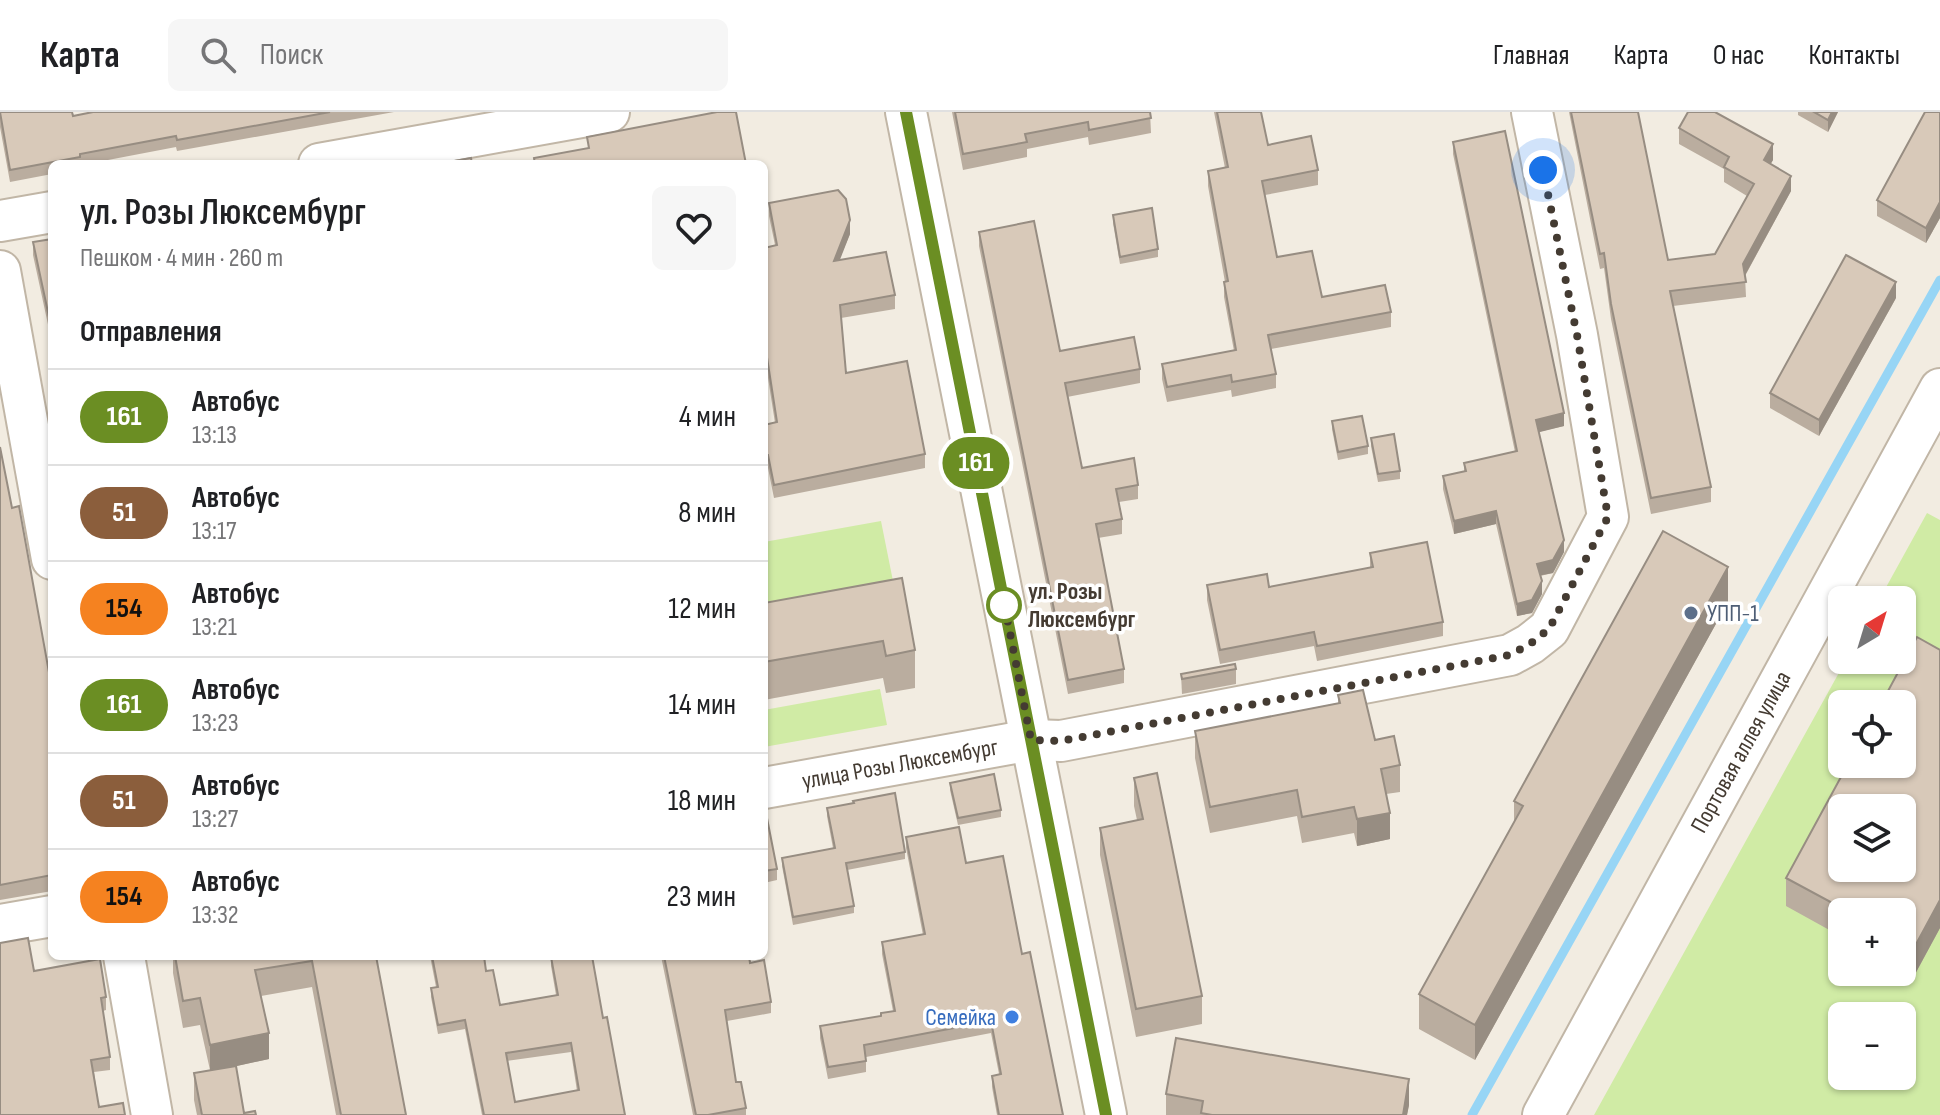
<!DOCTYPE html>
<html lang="ru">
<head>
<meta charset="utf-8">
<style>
	:root { --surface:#fff; --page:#f6f6f6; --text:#202124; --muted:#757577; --line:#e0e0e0 }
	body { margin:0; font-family:"Sofia Sans Condensed",sans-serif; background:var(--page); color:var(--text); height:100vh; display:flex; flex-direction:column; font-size:30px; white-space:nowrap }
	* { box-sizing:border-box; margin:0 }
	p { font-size:26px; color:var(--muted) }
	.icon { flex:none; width:44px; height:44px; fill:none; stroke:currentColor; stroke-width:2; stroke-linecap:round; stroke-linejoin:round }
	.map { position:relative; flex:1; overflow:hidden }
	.sheet { position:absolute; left:48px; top:48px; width:720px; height:800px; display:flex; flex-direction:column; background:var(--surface); border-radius:12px; box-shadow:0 2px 6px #0004 }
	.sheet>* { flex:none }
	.badge { padding:0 16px; border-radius:26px; font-size:28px; line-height:52px }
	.needle { width:52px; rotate:38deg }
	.fabs { position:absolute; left:1828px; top:474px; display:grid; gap:16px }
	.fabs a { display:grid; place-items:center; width:88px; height:88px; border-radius:12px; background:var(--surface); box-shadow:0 2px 6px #0004; font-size:40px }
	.you { position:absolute; width:40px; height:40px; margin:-20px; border:6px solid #fff; border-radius:50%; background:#1a73e8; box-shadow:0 0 0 12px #1a73e833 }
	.map>.badge { position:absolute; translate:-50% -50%; box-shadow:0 0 0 4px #fff }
	h2 { padding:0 32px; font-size:30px; line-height:72px }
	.round { display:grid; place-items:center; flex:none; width:84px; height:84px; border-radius:12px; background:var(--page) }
	.headline { display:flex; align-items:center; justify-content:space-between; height:136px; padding:0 32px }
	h1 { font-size:38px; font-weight:600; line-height:60px }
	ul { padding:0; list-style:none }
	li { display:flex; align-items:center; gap:24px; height:96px; padding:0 32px; border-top:2px solid var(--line) }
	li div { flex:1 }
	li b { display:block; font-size:30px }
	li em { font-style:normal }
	li .badge { min-width:88px; font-weight:700; text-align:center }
	header { display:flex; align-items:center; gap:48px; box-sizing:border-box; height:112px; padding:0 40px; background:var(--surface); border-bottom:2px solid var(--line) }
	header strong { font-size:38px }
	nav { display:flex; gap:44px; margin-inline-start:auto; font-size:28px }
	.search { width:560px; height:72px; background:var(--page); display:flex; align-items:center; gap:20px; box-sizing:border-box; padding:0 28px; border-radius:12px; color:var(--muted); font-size:30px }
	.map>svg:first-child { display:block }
	.green { fill:#d0eba5; fill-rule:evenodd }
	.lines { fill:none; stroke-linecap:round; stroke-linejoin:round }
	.stream { stroke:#97d5f5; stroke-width:9 }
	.minor-casing { stroke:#c1b6a6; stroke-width:44 }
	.minor { stroke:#fff; stroke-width:40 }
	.wall { fill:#baad9f; fill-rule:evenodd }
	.shaded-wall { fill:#978d82 }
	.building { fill:#d8c9b9; stroke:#978d82; stroke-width:2; fill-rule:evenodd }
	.line-casing { stroke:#fff; stroke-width:18 }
	.line { stroke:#6b8e23; stroke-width:12 }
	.walk { stroke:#443b32; stroke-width:8; stroke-dasharray:0 14.4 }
	.stop-dot { fill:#fff; stroke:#6b8e23; stroke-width:4 }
	.service-dot { fill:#5c6f8a; stroke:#fff; stroke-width:3 }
	.shop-dot { fill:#3f7fe0; stroke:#fff; stroke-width:3 }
	.labels { text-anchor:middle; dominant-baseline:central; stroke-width:7; stroke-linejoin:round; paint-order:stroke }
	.stop-label { font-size:24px; font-weight:bold; fill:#443b32; stroke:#fff; text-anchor:start }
	.service-label { font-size:24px; fill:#4e5e75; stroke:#fff; text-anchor:start }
	.street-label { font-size:24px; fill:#443b32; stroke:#fff }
	.shop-label { font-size:24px; fill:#366cbe; stroke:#fff; text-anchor:end }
</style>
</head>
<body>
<header>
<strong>Карта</strong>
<div class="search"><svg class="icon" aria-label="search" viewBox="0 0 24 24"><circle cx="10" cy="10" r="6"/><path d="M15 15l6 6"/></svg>Поиск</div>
<nav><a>Главная</a><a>Карта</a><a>О нас</a><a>Контакты</a></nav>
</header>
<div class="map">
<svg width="1940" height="1003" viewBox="0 0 1940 1003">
	<rect width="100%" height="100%" fill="#f2ece1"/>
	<!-- green -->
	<g class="green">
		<path d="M1927 401 1940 408V1003H1594L1846 548H1902V488H1879ZM1842 592H1902V652H1842ZM1842 696H1902V756H1842ZM1842 800H1902V860H1842ZM1842 904H1902V964H1842Z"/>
		<polygon points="881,409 893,469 764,493 764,430"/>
		<polygon points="880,577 887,613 764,635 764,598"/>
	</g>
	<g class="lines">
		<!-- stream -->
		<polyline class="stream" points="1472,1003 1940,168"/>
		<!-- minor casing -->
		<g class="minor-casing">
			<g id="minor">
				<polyline points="906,0 1106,1003"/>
				<polyline points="319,52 609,0"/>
				<polyline points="0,109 52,100"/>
				<polyline points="0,159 52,447"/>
				<polyline points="764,676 1031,628 1061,629 1510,543 1530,532 1549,517 1608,405 1577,223 1532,0"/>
				<polyline points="0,813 52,804"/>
				<polyline points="124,844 152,1003"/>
				<polyline points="1543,1003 1940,277"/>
			</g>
		</g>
		<!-- minor -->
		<use href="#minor" class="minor"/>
	</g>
	<!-- wall -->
	<g class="wall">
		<polygon points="0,0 73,4 93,0 394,0 177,39 176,35 87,52 52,52 52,62 10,70 0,15"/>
		<polygon points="952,0 1150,0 1151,21 1089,33 1088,25 1027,37 1027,45 963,58"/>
		<polygon points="1214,0 1261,0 1268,33 1318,58 1318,73 1265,83 1277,145 1322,185 1391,200 1391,215 1271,237 1276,262 1276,276 1232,285 1231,278 1167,290 1162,267 1162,252 1234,239 1224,185 1224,170 1225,170 1208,74 1208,59 1225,56"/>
		<polygon points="1569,0 1638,0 1668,148 1715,142 1747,84 1724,70 1724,57 1679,32 1679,16 1773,48 1770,52 1791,79 1745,164 1746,185 1673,194 1711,375 1711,390 1651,402 1611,207 1604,156 1600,157"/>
		<polygon points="1798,0 1838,0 1828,20 1798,3"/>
		<polygon points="1940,0 1940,106 1926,131 1877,104 1877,88"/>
		<polygon points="1453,30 1564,314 1538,320 1564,440 1553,461 1540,464 1542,482 1532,501 1517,504 1496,412 1454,422 1443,377 1443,364 1464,359 1464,351 1515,340 1453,42"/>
		<polygon points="769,91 850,122 839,148 895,183 895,197 841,206 846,261 925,342 925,356 774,386 768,356 764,357 764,313 775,311 764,240 764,136 775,133 769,104"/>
		<polygon points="1113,103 1158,137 1158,145 1120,152 1113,111"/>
		<polygon points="979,120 1060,239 1140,257 1140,271 1067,285 1082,356 1138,373 1138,387 1119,390 1122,407 1122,422 1098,426 1124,557 1124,571 1068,582 979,134"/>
		<polygon points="52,127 52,231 33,143 33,130"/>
		<polygon points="1896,186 1819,324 1770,296 1770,281"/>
		<polygon points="1332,309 1368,334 1368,342 1338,348 1332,317"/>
		<polygon points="1371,326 1400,359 1400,367 1378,370 1371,334"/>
		<polygon points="0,335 12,396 52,577 52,779 0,788"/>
		<polygon points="1370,441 1443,510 1443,524 1317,549 1314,534 1220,552 1207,488 1207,473 1269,475 1370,456"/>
		<polygon points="1728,490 1475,948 1419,917 1419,882 1514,710 1514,689"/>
		<polygon points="764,491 915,538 915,576 886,581 883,566 764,588"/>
		<polygon points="1940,538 1940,816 1914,864 1902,857 1902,800 1842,800 1842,825 1786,794 1786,766"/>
		<polygon points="1236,557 1236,572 1182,582 1181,562"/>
		<polygon points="1338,583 1375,628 1400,653 1400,680 1386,682 1390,727 1357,734 1354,721 1302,731 1297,704 1210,721 1195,646 1195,619 1338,591"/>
		<polygon points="1134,666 1202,884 1202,912 1136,925 1100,743 1100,716 1137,708 1134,694"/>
		<polygon points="950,671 1001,698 1001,705 958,713 950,678"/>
		<polygon points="827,696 905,740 905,747 847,758 854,794 854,801 793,813 782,754 782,746 833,736 827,704"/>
		<polygon points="764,701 777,757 777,768 764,771"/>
		<polygon points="906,725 966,751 1022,842 1063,1003 997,1003 992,975 992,964 999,962 991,921 866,945 866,960 828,967 820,926 820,914 881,904 893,899 882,842 882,830 923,823 906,736"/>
		<polygon points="173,844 376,844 406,1003 336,1003 312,875 261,884 269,947 236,954 244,1001 256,1003 197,1003 194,988 194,961 210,958 200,913 183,916 173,861"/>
		<path d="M430 844H484L486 859 500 893 556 883 551 854V845L603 906 625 1003H482L465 917 438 922 431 885V876L436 875ZM571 940 577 979 515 990 507 949Z"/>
		<polygon points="661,844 749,844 750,851 771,890 771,901 727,909 736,970 746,996 746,1003 693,1003"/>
		<polygon points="34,859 106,885 106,898 103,899 110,945 110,958 94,960 99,995 0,1003"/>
		<polygon points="1166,982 1409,993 1407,1003 1166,1003"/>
	</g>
	<!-- shaded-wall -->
	<g class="shaded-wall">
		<polygon points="1832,0 1838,0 1828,20 1828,8"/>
		<polygon points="1773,32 1773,48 1764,64 1764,48"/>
		<polygon points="1791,64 1791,79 1743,167 1743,152"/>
		<polygon points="1940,90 1940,106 1926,131 1926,116"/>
		<polygon points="850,108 850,122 834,163 834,149"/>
		<polygon points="1896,170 1896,186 1819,324 1819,308"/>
		<polygon points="1564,301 1564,314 1536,321 1536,308"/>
		<polygon points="1496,399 1496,412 1454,422 1454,409"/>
		<polygon points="1564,428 1564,440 1553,461 1537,464 1537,452"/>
		<polygon points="1728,455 1728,490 1475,948 1475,913"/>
		<polygon points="1542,469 1542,482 1532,501 1517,504 1517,492"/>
		<polygon points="1390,701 1390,727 1357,734 1357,707"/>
		<polygon points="1940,788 1940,816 1914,864 1914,836"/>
		<polygon points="269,921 269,947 210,960 210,933"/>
		<polygon points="1409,967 1409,993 1407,1003 1403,1003"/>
	</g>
	<!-- building -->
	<g class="building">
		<polygon points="0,0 72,0 73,4 93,0 330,0 177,28 176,24 80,42 80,45 10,58"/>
		<polygon points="717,0 736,0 746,52 535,52 534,46 589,36 587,25"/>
		<polygon points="955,0 1150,0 1151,6 1089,18 1088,10 1025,22 1027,30 963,42"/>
		<polygon points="1217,0 1261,0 1268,33 1311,24 1318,58 1262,69 1277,145 1312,139 1322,185 1385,173 1391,200 1268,223 1276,262 1232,270 1231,263 1167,275 1162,252 1236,238 1224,170 1228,169 1208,59 1228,55"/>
		<polygon points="1571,0 1638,0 1668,148 1715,142 1754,72 1724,55 1729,45 1679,16 1688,0 1715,0 1773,32 1764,48 1791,64 1743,152 1746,170 1670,179 1711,375 1651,386 1611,192 1604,141 1600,142"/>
		<polygon points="1814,0 1832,0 1828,8"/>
		<polygon points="1925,0 1940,0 1940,90 1926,116 1877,88"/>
		<polygon points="1505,19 1564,301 1536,308 1564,428 1553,448 1537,452 1542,469 1532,488 1517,492 1496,399 1454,409 1443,364 1466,359 1464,351 1517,339 1453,30"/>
		<polygon points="471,46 472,52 448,52 448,50"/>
		<polygon points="838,78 846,87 850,108 834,149 886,140 895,183 840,193 846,261 907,249 925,342 774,373 768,343 764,343 764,313 777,310 764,226 764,136 777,133 769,91"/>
		<polygon points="1152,96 1158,137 1120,145 1113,103"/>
		<polygon points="1034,109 1060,239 1134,225 1140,257 1065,271 1082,356 1134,346 1138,373 1116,377 1122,407 1096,412 1124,557 1068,568 979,120"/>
		<polygon points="52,127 52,219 33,130"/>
		<polygon points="1846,143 1896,170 1819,308 1770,281"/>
		<polygon points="1362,304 1368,334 1338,340 1332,309"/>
		<polygon points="1394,322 1400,359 1378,362 1371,326"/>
		<polygon points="0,335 12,396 19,394 52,577 52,763 0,773"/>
		<polygon points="1663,419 1728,455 1475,913 1419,882 1523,694 1514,689"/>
		<polygon points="1427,430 1443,510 1317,534 1314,520 1220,538 1207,473 1267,462 1269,475 1373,455 1370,441"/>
		<polygon points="902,466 915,538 886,544 883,529 764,550 764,491"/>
		<path d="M1917 525 1940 538V788L1914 836 1902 829V800H1849L1786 766 1848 652H1902V592H1881ZM1842 696H1902V756H1842Z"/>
		<polygon points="1235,552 1236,557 1182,567 1181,562"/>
		<polygon points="1363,578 1375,628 1394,624 1400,653 1381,657 1390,701 1357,707 1354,695 1302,705 1297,678 1210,695 1195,619 1340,591 1338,583"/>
		<polygon points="1157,661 1202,884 1136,897 1100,716 1143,707 1134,666"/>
		<polygon points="994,662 1001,698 958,706 950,671"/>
		<polygon points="895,681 905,740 846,751 854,794 793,805 782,746 835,736 827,696 854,691 853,689"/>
		<polygon points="764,701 766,701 777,757 764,759"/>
		<polygon points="959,715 966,751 1003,744 1022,842 1030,840 1063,1003 999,1003 992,964 1001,962 991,909 864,933 866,949 828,955 820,914 881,904 881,901 895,899 882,830 925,822 906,725"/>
		<polygon points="28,826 34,859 100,847 106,885 101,886 110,945 91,948 99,995 123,991 125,1003 0,1003 0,831"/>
		<polygon points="175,844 376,844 406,1003 341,1003 312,849 255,858 269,921 210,933 200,886 183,889"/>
		<path d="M432 844H484L486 859 493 858 500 893 558 883 551 845 559 844H592L603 906 607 905 625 1003H484L465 908 438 913 431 876 438 875ZM571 931 579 978 515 990 506 941Z"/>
		<polygon points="664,844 749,844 750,851 764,848 771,890 725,898 736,970 741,970 746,996 708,1003 696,1003"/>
		<polygon points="1176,926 1409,967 1403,1003 1212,1003 1201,1001 1203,989 1166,982"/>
		<polygon points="236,954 244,1001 255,999 256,1003 202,1003 194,961"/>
	</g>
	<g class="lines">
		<!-- line casing -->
		<g class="line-casing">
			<polyline id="line" points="906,0 1106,1003"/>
		</g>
		<!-- line -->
		<use href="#line" class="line"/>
		<!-- walk -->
		<polyline class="walk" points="1004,493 1002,480 1031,628 1061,629 1119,618 1510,543 1530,532 1549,517 1608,405 1577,223 1543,58"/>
	</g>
	<!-- markers -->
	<circle class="stop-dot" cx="1004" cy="493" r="16"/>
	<circle class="service-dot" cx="1691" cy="501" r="8"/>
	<circle class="shop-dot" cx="1012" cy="905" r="8"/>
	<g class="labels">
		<!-- stop labels -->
		<g class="stop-label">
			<text x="1028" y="479">ул. Розы<tspan x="1028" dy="28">Люксембург</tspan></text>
		</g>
		<!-- service labels -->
		<g class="service-label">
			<text x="1707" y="501">УПП-1</text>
		</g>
		<!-- street labels -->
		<g class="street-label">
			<text transform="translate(1741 640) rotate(-61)">Портовая аллея улица</text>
			<text transform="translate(900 652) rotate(-10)">улица Розы Люксембург</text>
		</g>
		<!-- shop labels -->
		<g class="shop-label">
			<text x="996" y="905">Семейка</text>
		</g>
	</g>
</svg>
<div class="fabs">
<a><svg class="needle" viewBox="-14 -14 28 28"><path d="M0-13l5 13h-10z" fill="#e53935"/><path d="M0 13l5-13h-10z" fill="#757577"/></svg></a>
<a><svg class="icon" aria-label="locate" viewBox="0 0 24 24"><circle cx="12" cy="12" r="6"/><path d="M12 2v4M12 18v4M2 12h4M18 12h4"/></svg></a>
<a><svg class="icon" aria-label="layers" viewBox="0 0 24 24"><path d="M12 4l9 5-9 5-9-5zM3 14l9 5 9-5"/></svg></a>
<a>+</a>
<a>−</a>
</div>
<div class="you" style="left:1543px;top:58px"></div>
<b class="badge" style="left:976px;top:351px;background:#6b8e23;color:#fff">161</b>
<section class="sheet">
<div class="headline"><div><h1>ул. Розы Люксембург</h1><p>Пешком · 4 мин · 260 m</p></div><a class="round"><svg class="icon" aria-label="heart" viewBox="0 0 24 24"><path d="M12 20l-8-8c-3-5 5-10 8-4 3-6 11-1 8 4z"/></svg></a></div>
<h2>Отправления</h2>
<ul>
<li><span class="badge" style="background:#6b8e23;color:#fff">161</span><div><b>Автобус</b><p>13:13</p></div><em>4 мин</em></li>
<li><span class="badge" style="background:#8b5e3c;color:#fff">51</span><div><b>Автобус</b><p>13:17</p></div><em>8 мин</em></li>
<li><span class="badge" style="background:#f58220;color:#111">154</span><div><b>Автобус</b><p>13:21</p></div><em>12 мин</em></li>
<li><span class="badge" style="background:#6b8e23;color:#fff">161</span><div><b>Автобус</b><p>13:23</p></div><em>14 мин</em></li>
<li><span class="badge" style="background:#8b5e3c;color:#fff">51</span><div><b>Автобус</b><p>13:27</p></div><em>18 мин</em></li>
<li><span class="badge" style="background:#f58220;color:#111">154</span><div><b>Автобус</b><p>13:32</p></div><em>23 мин</em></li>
</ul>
</section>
</div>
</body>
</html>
